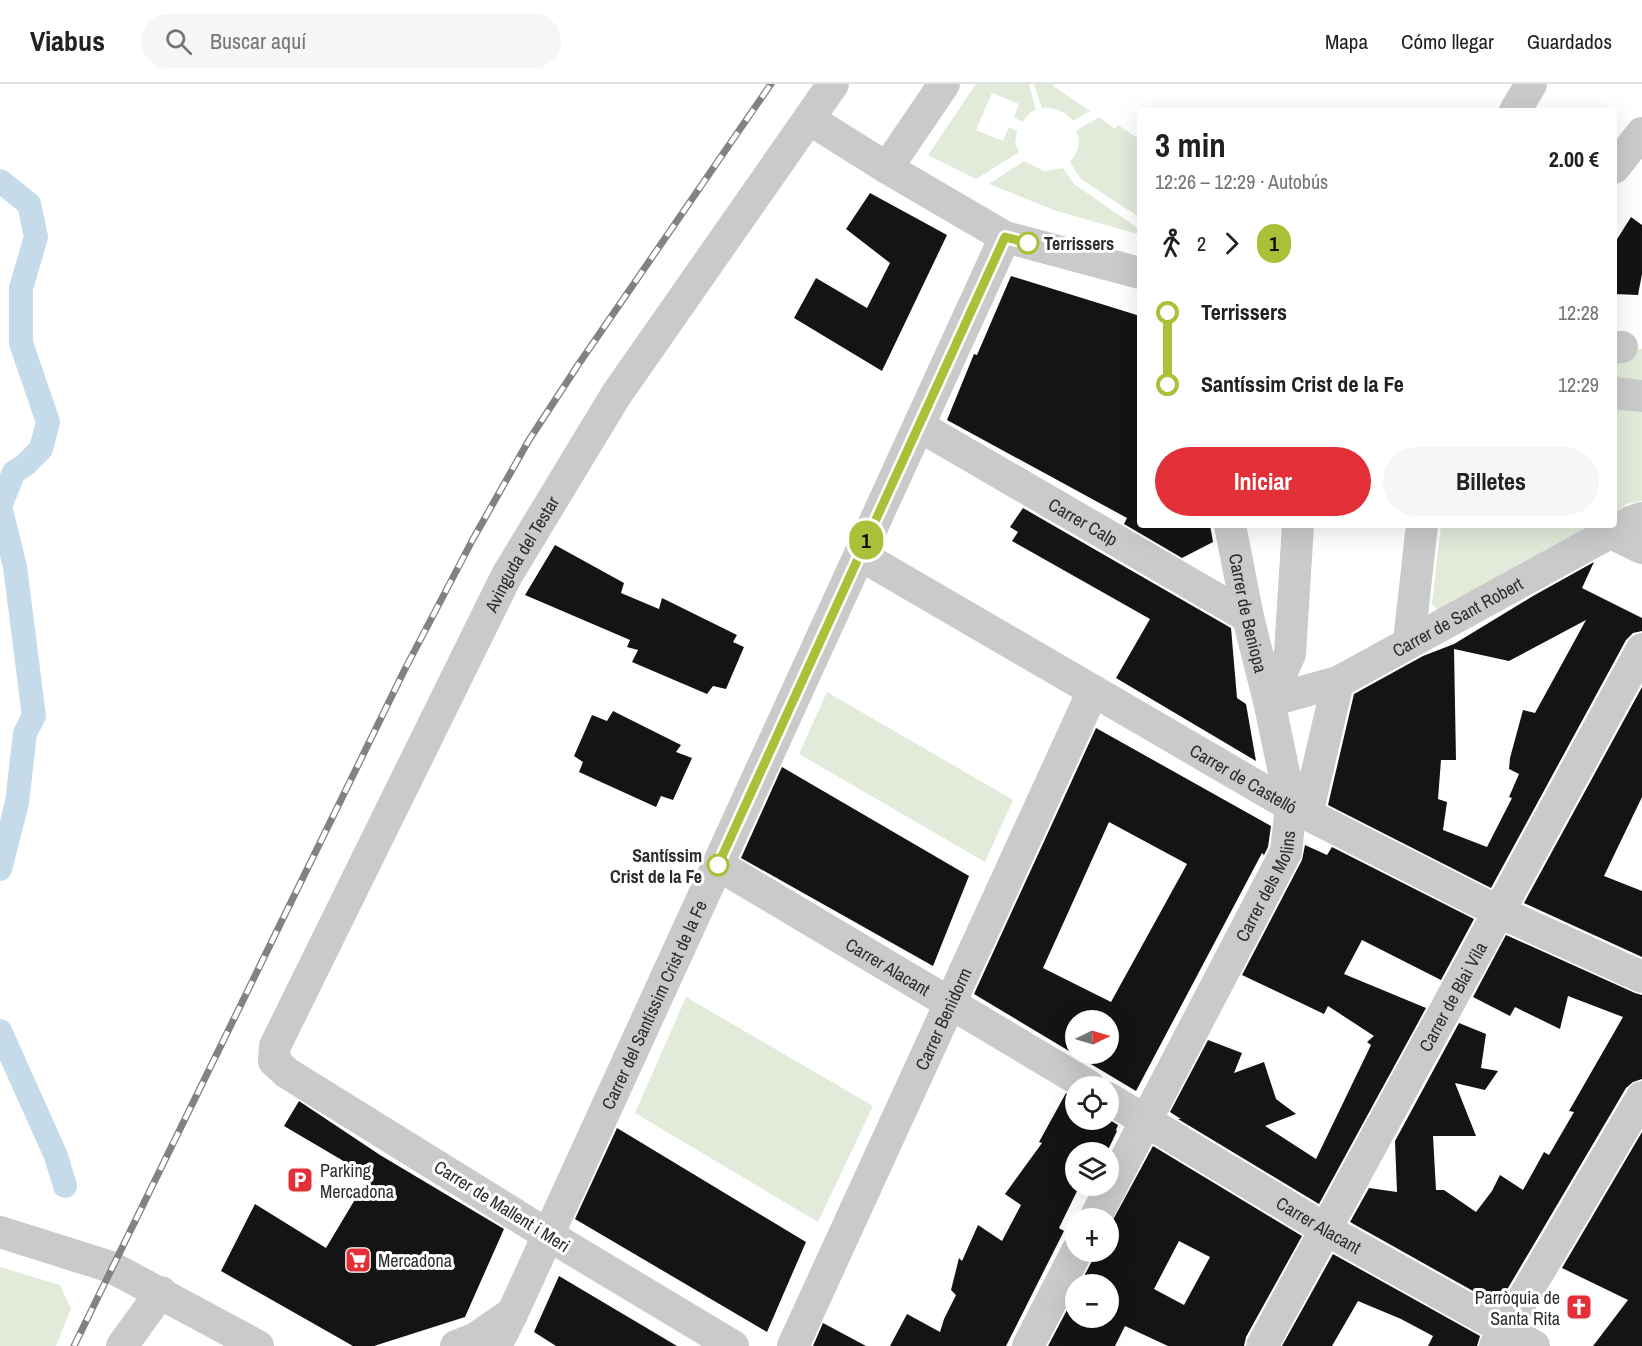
<!DOCTYPE html>
<html lang="es">
<head>
<meta charset="utf-8">
<style>
	:root { --surface:#fff; --page:#f6f6f6; --text:#202124; --muted:#757577; --line:#e0e0e0; --accent:#e32f37 }
	body { margin:0; font-family:"Archivo Narrow",sans-serif; background:var(--page); color:var(--text); height:100vh; display:flex; flex-direction:column; font-size:22px; white-space:nowrap }
	* { box-sizing:border-box; margin:0 }
	p { font-size:20px; color:var(--muted) }
	.icon { flex:none; width:33px; height:33px; fill:none; stroke:currentColor; stroke-width:2; stroke-linecap:round; stroke-linejoin:round }
	.map { position:relative; flex:1; overflow:hidden }
	.panel { position:absolute; left:1137px; top:24px; width:480px; height:420px; display:flex; flex-direction:column; background:var(--surface); border-radius:6px; box-shadow:0 6px 24px #0002 }
	.panel>* { flex:none }
	.badge { padding:0 12px; border-radius:20px; font-size:21px; line-height:39px }
	.needle { width:39px; rotate:85deg }
	.buttons { position:absolute; left:1065px; top:926px; display:grid; gap:12px }
	.buttons a { display:grid; place-items:center; width:54px; height:54px; border-radius:50%; background:var(--surface); box-shadow:0 6px 24px #0002; font-size:30px }
	.map>.badge { position:absolute; translate:-50% -50%; box-shadow:0 0 0 3px #fff }
	.legs { display:flex; align-items:center; gap:9px; height:66px; padding:0 18px; font-size:20px }
	.legs p { margin-inline-start:auto }
	.headline { display:flex; align-items:center; justify-content:space-between; height:102px; padding:0 18px }
	h1 { font-size:33px; font-weight:700; line-height:45px }
	.primary-button { display:flex; gap:12px; margin-top:auto; padding:12px 18px }
	.primary-button a { flex:1; height:69px; border-radius:36px; background:var(--accent); color:#fff; font-size:24px; font-weight:700; line-height:69px; text-align:center }
	.primary-button a+a { background:var(--page); color:var(--text) }
	ul { padding:0 18px; list-style:none }
	li { display:flex; align-items:center; gap:21px; height:72px; font-size:22px }
	li i { display:grid; place-items:center; width:9px; height:100%; margin:0 8px; background:currentColor }
	li i::after { content:''; width:15px; height:15px; margin:-8px; border:4px solid; border-radius:50%; background:var(--surface) }
	li p { margin-inline-start:auto }
	li:first-child i { background:linear-gradient(#0000 50%,currentColor 0) }
	li:last-child i { background:linear-gradient(currentColor 50%,#0000 0) }
	header { display:flex; align-items:center; gap:36px; box-sizing:border-box; height:84px; padding:0 30px; background:var(--surface); border-bottom:2px solid var(--line) }
	header strong { font-size:28px }
	nav { display:flex; gap:33px; margin-inline-start:auto; font-size:21px }
	.search { width:420px; height:54px; background:var(--page); display:flex; align-items:center; gap:15px; box-sizing:border-box; padding:0 21px; border-radius:33px; color:var(--muted); font-size:22px }
	.map>svg:first-child { display:block }
	.green { fill:#e2eada }
	.lines { fill:none; stroke-linecap:round; stroke-linejoin:round }
	.canal { stroke:#c6dbea; stroke-width:24 }
	.building { fill:#141414; fill-rule:evenodd }
	.minor { stroke:#cacaca; stroke-width:32 }
	.rail-casing { stroke:#828282; stroke-width:7 }
	.rail { stroke:#fff; stroke-width:4.5; stroke-dasharray:14; stroke-linecap:butt }
	.line-1-casing { stroke:#fff; stroke-width:14 }
	.line-1 { stroke:#a9c038; stroke-width:9 }
	.stop-1-dot { fill:#fff; stroke:#a9c038; stroke-width:3 }
	.labels { text-anchor:middle; dominant-baseline:central; stroke-width:6; stroke-linejoin:round; paint-order:stroke }
	.stop-label { font-size:18px; font-weight:bold; fill:#2d2d2d; stroke:#fff; text-anchor:start }
	.street-label { font-size:18px; fill:#2d2d2d; stroke:#fff }
	.poi-label { font-size:18px; fill:#2d2d2d; stroke:#fff; text-anchor:start }
</style>
</head>
<body>
<header>
<strong>Viabus</strong>
<div class="search"><svg class="icon" aria-label="search" viewBox="0 0 24 24"><circle cx="10" cy="10" r="6"/><path d="M15 15l6 6"/></svg>Buscar aquí</div>
<nav><a>Mapa</a><a>Cómo llegar</a><a>Guardados</a></nav>
</header>
<div class="map">
<svg width="1642" height="1262" viewBox="0 0 1642 1262">
	<rect width="100%" height="100%" fill="#fff"/>
	<!-- green -->
	<g class="green">
		<polygon points="976,0 1029,0 1036,26 1031,28 1022,38 1014,33 1019,20 992,9 976,46 1003,57 1009,43 1017,47 1015,58 1019,68 976,95 928,71"/>
		<path d="M1034 0H1054L1053 2 1090 27 1073 37C1064 27 1055 23 1042 24Z"/>
		<path d="M1099 33 1115 45 1118 41 1140 56 1139 133 1081 95 1070 78C1078 68 1082 59 1076 47Z"/>
		<polygon points="1024,77 1044,87 1063,84 1074,100 1139,145 1137,150 1054,126 989,100"/>
		<polygon points="1642,265 1642,417 1627,420 1614,428 1614,267"/>
		<polygon points="1441,441 1591,441 1441,530 1432,520"/>
		<polygon points="827,608 1013,716 985,778 799,670"/>
		<polygon points="686,913 873,1022 818,1138 635,1029"/>
		<polygon points="0,1183 60,1201 71,1225 56,1262 0,1262"/>
	</g>
	<g class="lines">
		<!-- canal -->
		<g class="canal">
			<polyline points="0,97 29,120 36,153 21,204 21,259 48,338 41,365 25,381 14,388 0,422 15,483 34,632 25,649 17,719 0,785"/>
			<polyline points="0,947 56,1072 65,1102"/>
		</g>
	</g>
	<!-- building -->
	<g class="building">
		<polygon points="870,109 947,151 882,287 794,234 816,194 867,224 890,179 846,145"/>
		<polygon points="1631,133 1642,141 1642,190 1638,211 1614,210 1614,160"/>
		<polygon points="1011,192 1140,232 1140,441 1210,441 1213,458 1182,474 1124,440 1127,434 947,336 974,270 977,271"/>
		<polygon points="1023,424 1231,544 1237,614 1246,620 1256,677 1116,594 1150,535 1012,457 1018,448 1010,443"/>
		<polygon points="555,461 624,499 621,509 659,525 662,514 737,551 733,558 744,563 726,605 713,602 707,610 632,578 638,566 627,563 630,556 525,511"/>
		<path d="M1594 478 1582 504 1642 534V547L1633 549 1626 556 1491 804 1328 721 1354 610 1423 572 1454 560 1533 512ZM1586 536 1535 629 1523 626 1510 674 1509 685 1519 690 1509 713 1512 714 1487 763 1443 746 1447 718 1438 715 1441 676H1456L1454 565 1509 577Z"/>
		<polygon points="1642,603 1642,713 1604,792 1642,807 1642,873 1524,819"/>
		<polygon points="613,627 681,661 676,668 692,674 673,716 661,712 656,723 579,688 583,678 574,672 592,631 607,637"/>
		<path d="M1096 644 1271 742 1268 763 1264 771 1262 769 1136 1007 974 910ZM1109 738 1187 780 1111 918 1043 884ZM1076 936H1108V969H1076Z"/>
		<polygon points="782,683 969,792 933,882 741,774"/>
		<polygon points="1305,761 1327,771 1332,763 1474,835 1441,896 1362,856 1344,890 1426,924 1319,1120 1178,1035 1181,1035 1170,1028 1208,956 1242,969 1234,989 1264,978 1276,1015 1296,1030 1265,1042 1316,1075 1371,961 1367,958 1374,952 1328,922 1324,930 1242,891 1302,776"/>
		<polygon points="1506,851 1635,909 1642,911 1642,995 1633,998 1626,1004 1498,1221 1350,1138 1369,1104 1397,1108 1395,1057 1459,939 1486,950 1481,984 1498,987 1485,1006 1455,999 1476,1052 1433,1052 1436,1106 1444,1106 1476,1128 1492,1107 1500,1091 1523,1106 1544,1068 1549,1071 1574,1028 1569,1027 1623,933 1568,912 1560,945 1515,923 1510,932 1473,913"/>
		<polygon points="1066,1009 1076,1015 1076,1035 1108,1035 1118,1041 1116,1046 1117,1047 1107,1068 1076,1068 1076,1101 1080,1101 1059,1144 1064,1147 1006,1262 890,1262 907,1230 940,1248 944,1235 956,1211 951,1206 959,1174 962,1177 978,1141 1002,1157 1021,1121 1005,1110 1042,1059 1039,1058"/>
		<polygon points="299,1017 380,1071 504,1145 465,1233 374,1262 353,1262 221,1187 255,1120 326,1164 369,1092 284,1042"/>
		<polygon points="617,1044 806,1158 767,1248 575,1135"/>
		<polygon points="1642,1048 1642,1262 1593,1262 1628,1216 1562,1184"/>
		<path d="M1153 1062 1302 1152 1246 1253 1244 1262H1168L1125 1242 1115 1262H1048L1076 1209V1233H1108V1200H1080L1093 1175 1095 1167H1108V1145ZM1179 1157 1210 1173 1184 1221 1154 1205Z"/>
		<polygon points="1333,1170 1480,1252 1477,1262 1428,1262 1433,1252 1401,1235 1358,1217 1332,1262 1282,1262"/>
		<polygon points="559,1192 677,1262 556,1262 534,1248"/>
		<polygon points="823,1239 866,1262 813,1262"/>
	</g>
	<g class="lines">
		<!-- minor -->
		<g class="minor">
			<polyline points="1515,27 1531,0"/>
			<polyline points="809,35 887,84 1005,153 1140,189"/>
			<polyline points="887,84 944,0"/>
			<polyline points="1614,84 1642,49"/>
			<polyline points="1614,264 1622,263"/>
			<polyline points="1614,309 1642,312"/>
			<path id="s1" d="M919 342 1248 533"/>
			<path id="s2" d="M1230 441 1248 533 1269 617 1338 598 1630 438 1642 434"/>
			<polyline points="1611,449 1642,464"/>
			<path id="s3" d="M860 471 1291 722 1499 828 1642 893"/>
			<polyline points="1409,558 1422,441"/>
			<polyline points="1307,730 1338,598"/>
			<path id="s4" d="M718 781 1089 1002"/>
			<path id="s5" d="M1108 1014 1325 1145 1534 1262"/>
			<path id="s6" d="M1095 1134 1286 768 1291 722 1269 617 1290 570 1298 441"/>
			<polyline points="0,1148 111,1183 258,1262"/>
			<polyline points="122,1262 161,1208"/>
			<polyline points="456,1262 476,1254 511,1230"/>
			<path id="s7" d="M496 1262 512 1230 1005 153"/>
			<path id="s8" d="M733 1262 548 1151 287 989 274 977 275 962 507 491 616 311 833 0"/>
			<path id="s9" d="M793 1262 1093 607"/>
			<polyline points="1028,1262 1077,1167"/>
			<path id="s10" d="M1262 1262 1642 565"/>
			<polyline points="1495,1262 1642,1013"/>
		</g>
		<!-- rail casing -->
		<g class="rail-casing">
			<polyline id="rail" points="74,1262 405,585 473,455 529,356 578,281 771,0"/>
		</g>
		<!-- rail -->
		<use href="#rail" class="rail"/>
	</g>
	<g class="lines">
		<!-- line-1 casing -->
		<g class="line-1-casing">
			<polyline id="line-1" points="718,781 1005,153 1028,159"/>
		</g>
		<!-- line-1 -->
		<use href="#line-1" class="line-1"/>
	</g>
	<!-- icons -->
	<defs>
		<g id="parking-square" transform="scale(1.35)"><rect x="-9" y="-9" width="18" height="18" rx="4" fill="#e32f37" stroke="#fff"/><path d="M-3.5-5.5H1a3.5 3.5 0 0 1 0 7H-1V5.5H-3.5ZM-1-3.4V-.6H.8a1.4 1.4 0 0 0 0-2.8Z" fill="#fff"/></g>
		<g id="supermarket-square" transform="scale(1.35)"><rect x="-9" y="-9" width="18" height="18" rx="4" fill="#e32f37" stroke="#fff"/><path d="M-6-5.5h2.5l.6 2H6L4.5 2H-2.5L-4.4-4H-6ZM-1.5 3.2a1.3 1.3 0 1 0 .1 0ZM3 3.2a1.3 1.3 0 1 0 .1 0Z" fill="#fff"/></g>
		<g id="church-square" transform="scale(1.35)"><rect x="-9" y="-9" width="18" height="18" rx="4" fill="#e32f37" stroke="#fff"/><path d="M-1.2-6h2.4v3.5h3.3v2.4h-3.3V6h-2.4V-.1h-3.3v-2.4h3.3Z" fill="#fff"/></g>
	</defs>
	<g fill-rule="evenodd">
		<use href="#parking-square" x="300" y="1096"/>
		<use href="#supermarket-square" x="358" y="1176"/>
		<use href="#church-square" x="1579" y="1223"/>
	</g>
	<!-- markers -->
	<g class="stop-1-dot">
		<circle cx="1028" cy="159" r="10"/>
		<circle cx="718" cy="781" r="10"/>
	</g>
	<g class="labels">
		<!-- stop labels -->
		<g class="stop-label">
			<text x="1044" y="159">Terrissers</text>
			<text x="702" y="771" text-anchor="end">Santíssim<tspan x="702" dy="21">Crist de la Fe</tspan></text>
		</g>
		<!-- street labels -->
		<g class="street-label">
			<text stroke="none"><textPath href="#s1" startOffset="190">Carrer Calp</textPath></text>
			<text stroke="none"><textPath href="#s8" startOffset="1106">Avinguda del Testar</textPath></text>
			<text stroke="none"><textPath href="#s2" startOffset="90">Carrer de Beniopa</textPath></text>
			<text stroke="none"><textPath href="#s2" startOffset="388">Carrer de Sant Robert</textPath></text>
			<text stroke="none"><textPath href="#s3" startOffset="444">Carrer de Castelló</textPath></text>
			<text stroke="none"><textPath href="#s6" startOffset="374">Carrer dels Molins</textPath></text>
			<text stroke="none"><textPath href="#s4" startOffset="198">Carrer Alacant</textPath></text>
			<text stroke="none"><textPath href="#s10" startOffset="398">Carrer de Blai Vila</textPath></text>
			<text stroke="none"><textPath href="#s7" startOffset="376">Carrer del Santíssim Crist de la Fe</textPath></text>
			<text stroke="none"><textPath href="#s9" startOffset="360">Carrer Benidorm</textPath></text>
			<text transform="translate(502 1122) rotate(32)">Carrer de Mallent i Meri</text>
			<text stroke="none"><textPath href="#s5" startOffset="246">Carrer Alacant</textPath></text>
		</g>
		<!-- poi labels -->
		<g class="poi-label">
			<text x="320" y="1086">Parking<tspan x="320" dy="21">Mercadona</tspan></text>
			<text x="378" y="1176">Mercadona</text>
			<text x="1560" y="1213" text-anchor="end">Parròquia de<tspan x="1560" dy="21">Santa Rita</tspan></text>
		</g>
	</g>
</svg>
<div class="buttons">
<a><svg class="needle" viewBox="-14 -14 28 28"><path d="M0-13l5 13h-10z" fill="#e53935"/><path d="M0 13l5-13h-10z" fill="#757577"/></svg></a>
<a><svg class="icon" aria-label="locate" viewBox="0 0 24 24"><circle cx="12" cy="12" r="6"/><path d="M12 2v4M12 18v4M2 12h4M18 12h4"/></svg></a>
<a><svg class="icon" aria-label="layers" viewBox="0 0 24 24"><path d="M12 4l9 5-9 5-9-5zM3 14l9 5 9-5"/></svg></a>
<a>+</a>
<a>−</a>
</div>
<b class="badge" style="left:866px;top:456px;background:#a9c038;color:#111">1</b>
<section class="panel">
<div class="headline"><div><h1>3 min</h1><p>12:26 – 12:29 · Autobús</p></div><b>2.00 €</b></div>
<div class="legs"><svg class="icon" aria-label="walk" viewBox="0 0 24 24"><circle cx="13" cy="4" r="2"/><path d="M13 8l-2 6 4 7M11 14l-3 7M7 12l3-4h3l4 4"/></svg>2<svg class="icon" aria-label="forward" viewBox="0 0 24 24"><path d="M9 5l7 7-7 7"/></svg><b class="badge" style="background:#a9c038;color:#111">1</b></div>
<ul>
<li><i style="color:#a9c038"></i><b>Terrissers</b><p>12:28</p></li>
<li><i style="color:#a9c038"></i><b>Santíssim Crist de la Fe</b><p>12:29</p></li>
</ul>
<div class="primary-button"><a>Iniciar</a><a>Billetes</a></div>
</section>
</div>
</body>
</html>
